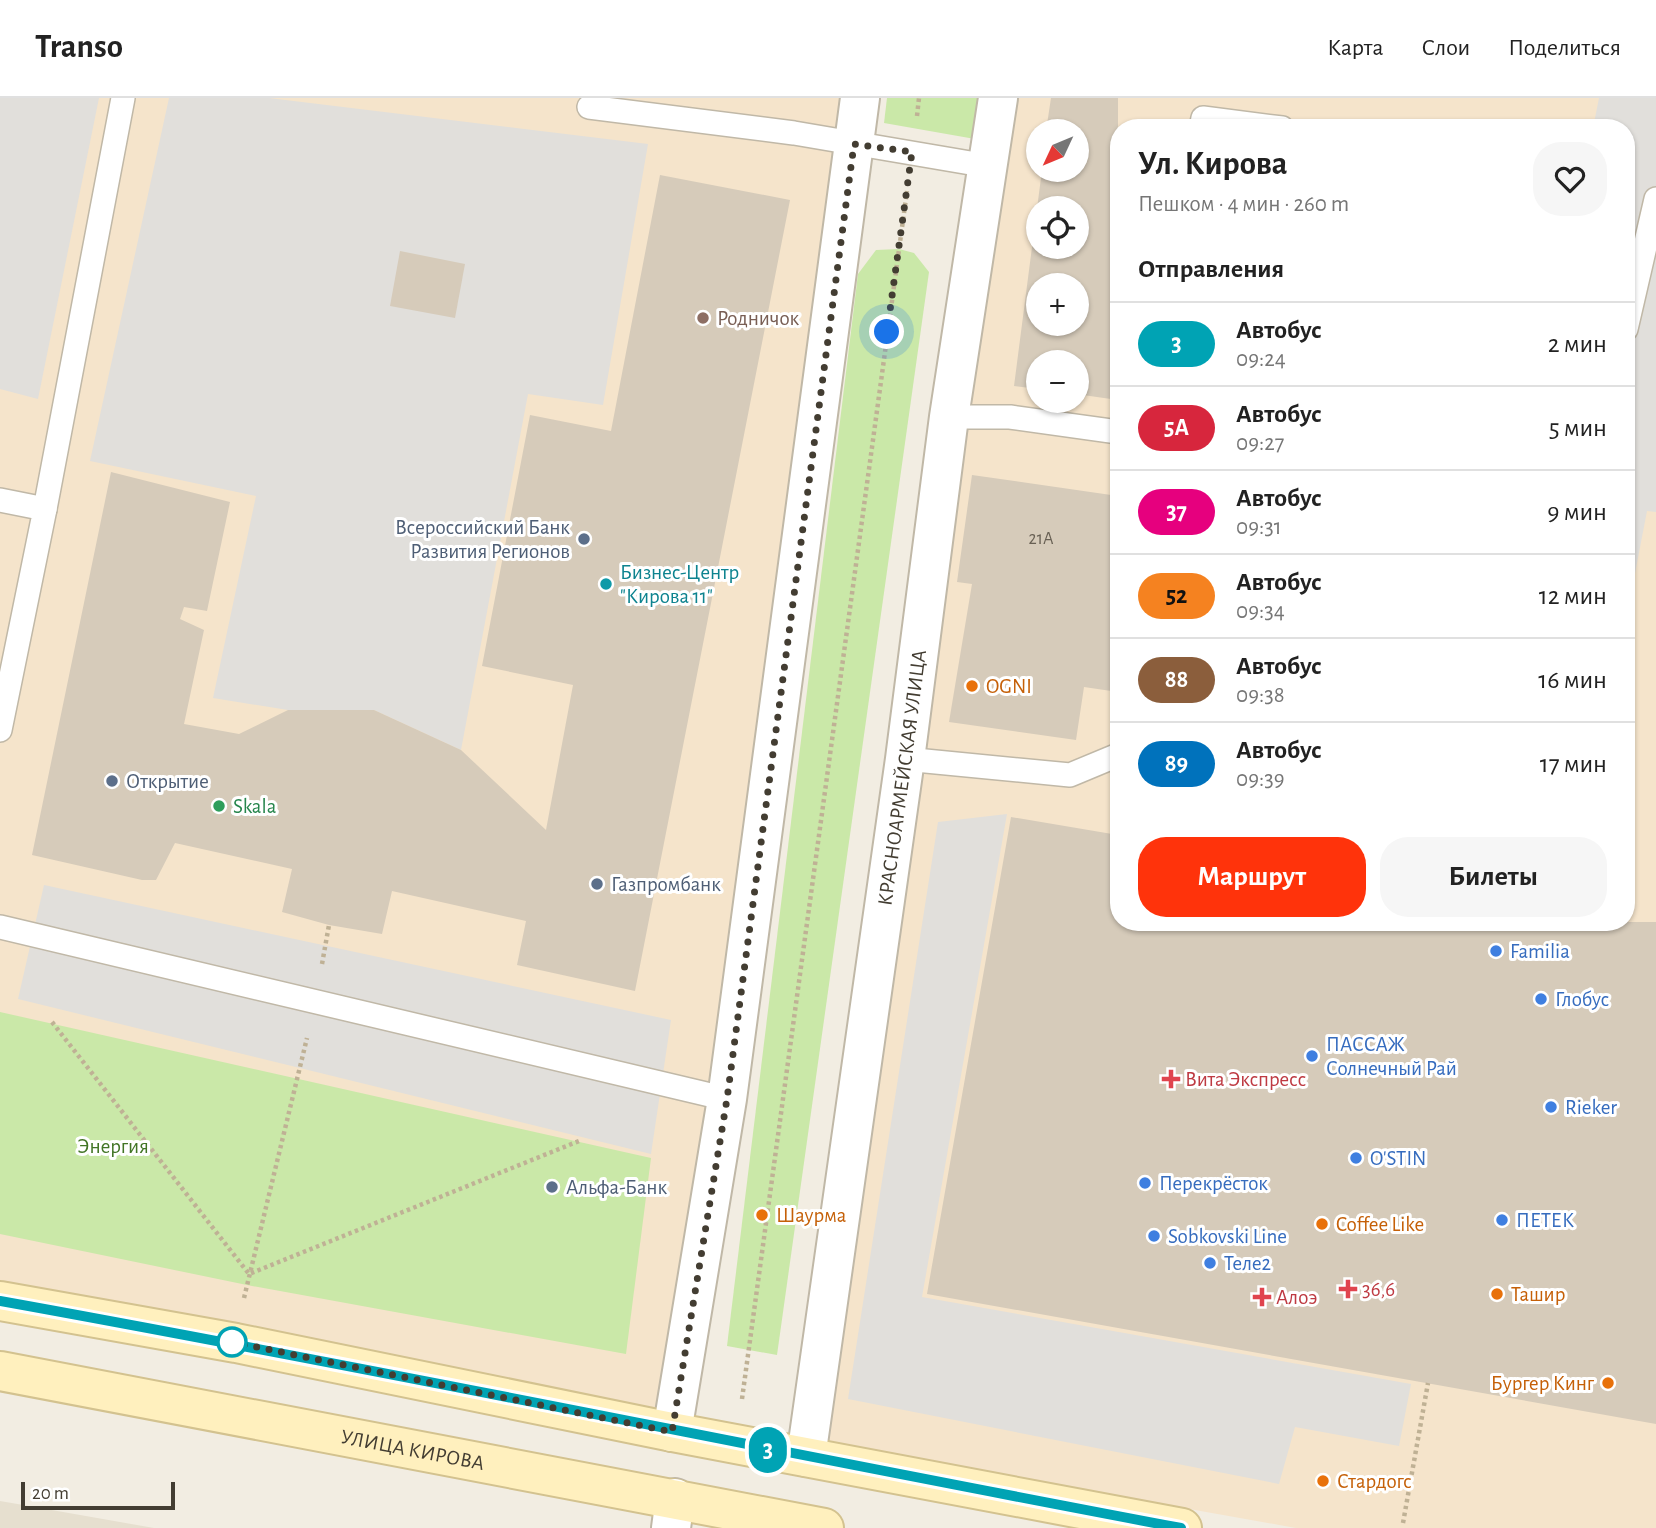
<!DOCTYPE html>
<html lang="ru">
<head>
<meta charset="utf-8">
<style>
	:root { --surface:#fff; --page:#f6f6f6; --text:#222; --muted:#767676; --line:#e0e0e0; --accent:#ff330b }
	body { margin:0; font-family:"Alegreya Sans",sans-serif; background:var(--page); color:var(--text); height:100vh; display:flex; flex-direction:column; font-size:26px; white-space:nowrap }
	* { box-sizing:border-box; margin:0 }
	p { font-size:23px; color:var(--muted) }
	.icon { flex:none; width:38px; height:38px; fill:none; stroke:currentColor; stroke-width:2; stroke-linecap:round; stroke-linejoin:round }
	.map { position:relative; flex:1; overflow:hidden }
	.sheet { position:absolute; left:1110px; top:21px; width:525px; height:812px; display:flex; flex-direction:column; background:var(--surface); border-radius:28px; box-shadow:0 2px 5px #0004 }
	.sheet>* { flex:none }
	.badge { padding:0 14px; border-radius:23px; font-size:24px; line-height:46px }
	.needle { width:46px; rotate:226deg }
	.buttons { position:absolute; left:1026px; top:21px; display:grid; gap:14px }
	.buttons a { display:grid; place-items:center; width:63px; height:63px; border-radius:50%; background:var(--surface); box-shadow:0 2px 5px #0004; font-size:35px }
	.scale { position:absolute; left:21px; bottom:18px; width:154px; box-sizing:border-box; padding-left:7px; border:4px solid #433d32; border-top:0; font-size:19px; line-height:24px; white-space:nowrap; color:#433d32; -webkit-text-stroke:5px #fff; paint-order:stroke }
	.you { position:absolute; width:35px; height:35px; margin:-18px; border:5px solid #fff; border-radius:50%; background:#1a73e8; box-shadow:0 0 0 10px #1a73e833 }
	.map>.badge { position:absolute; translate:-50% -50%; box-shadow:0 0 0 4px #fff }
	h2 { padding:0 28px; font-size:26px; line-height:63px }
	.round { display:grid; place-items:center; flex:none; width:74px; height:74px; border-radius:28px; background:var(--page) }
	.summary { display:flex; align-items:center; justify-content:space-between; height:119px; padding:0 28px }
	h1 { font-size:33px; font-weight:600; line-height:52px }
	.cta { display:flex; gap:14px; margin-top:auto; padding:14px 28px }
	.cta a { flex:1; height:80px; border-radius:28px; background:var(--accent); color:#fff; font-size:28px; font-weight:600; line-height:80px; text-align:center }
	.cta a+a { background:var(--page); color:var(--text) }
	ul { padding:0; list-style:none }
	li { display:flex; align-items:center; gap:21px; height:84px; padding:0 28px; border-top:2px solid var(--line) }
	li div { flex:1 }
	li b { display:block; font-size:26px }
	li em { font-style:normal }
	li .badge { min-width:77px; font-weight:700; text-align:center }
	header { display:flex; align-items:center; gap:42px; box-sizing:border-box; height:98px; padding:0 35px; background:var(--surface); border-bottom:2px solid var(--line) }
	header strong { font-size:33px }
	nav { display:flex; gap:38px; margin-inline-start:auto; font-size:24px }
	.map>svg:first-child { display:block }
	.residential { fill:#e6dfcf }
	.commercial { fill:#f5e4cb; fill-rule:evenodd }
	.green { fill:#cae8a8 }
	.parking { fill:#e1dfdb }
	.building { fill:#d6cbba; fill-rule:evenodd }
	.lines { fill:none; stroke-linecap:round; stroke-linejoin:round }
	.service-casing { stroke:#c0b8a7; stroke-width:26 }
	.minor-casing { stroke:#c0b8a7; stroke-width:42 }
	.tertiary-casing { stroke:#c0b8a7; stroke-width:42 }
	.secondary-casing { stroke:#d3c28f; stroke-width:42 }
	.path { stroke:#bfb195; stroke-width:4.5; stroke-dasharray:3.5 3.5; stroke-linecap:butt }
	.service { stroke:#fff; stroke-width:23 }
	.minor { stroke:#fff; stroke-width:38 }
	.tertiary { stroke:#fff; stroke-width:38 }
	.secondary { stroke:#fff0be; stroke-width:38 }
	.line-casing { stroke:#fff; stroke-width:16 }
	.line { stroke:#00a3b4; stroke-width:10 }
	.walk { stroke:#433d32; stroke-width:7; stroke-dasharray:0 12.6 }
	.education-dot { fill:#8d6e63; stroke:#fff; stroke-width:2.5 }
	.service-dot { fill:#5c6f8a; stroke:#fff; stroke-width:2.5 }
	.culture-dot { fill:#0f9aa8; stroke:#fff; stroke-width:2.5 }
	.food-dot { fill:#e8710a; stroke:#fff; stroke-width:2.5 }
	.leisure-dot { fill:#2e9e5b; stroke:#fff; stroke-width:2.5 }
	.shop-dot { fill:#3f7fe0; stroke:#fff; stroke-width:2.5 }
	.health-dot { fill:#e0444e; stroke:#fff; stroke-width:2.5 }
	.stop-dot { fill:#fff; stroke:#00a3b4; stroke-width:3.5 }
	.labels { text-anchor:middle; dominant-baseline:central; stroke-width:6; stroke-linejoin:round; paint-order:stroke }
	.number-label { font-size:18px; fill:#686054 }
	.education-label { font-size:21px; fill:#785e54; stroke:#fff; text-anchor:start }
	.service-label { font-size:21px; fill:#4e5e75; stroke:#fff; text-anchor:start }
	.culture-label { font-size:21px; fill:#0d838f; stroke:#fff; text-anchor:start }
	.food-label { font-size:21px; fill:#c56008; stroke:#fff; text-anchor:start }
	.street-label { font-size:21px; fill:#433d32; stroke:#fff }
	.leisure-label { font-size:21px; fill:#27864d; stroke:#fff; text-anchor:start }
	.shop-label { font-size:21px; fill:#366cbe; stroke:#fff; text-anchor:start }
	.health-label { font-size:21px; fill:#be3a42; stroke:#fff; text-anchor:start }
	.park-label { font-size:21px; fill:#427525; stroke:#fff }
</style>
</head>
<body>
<header>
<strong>Transo</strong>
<nav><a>Карта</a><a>Слои</a><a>Поделиться</a></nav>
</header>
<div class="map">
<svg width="1656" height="1430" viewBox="0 0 1656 1430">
	<rect width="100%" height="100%" fill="#f2ede2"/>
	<!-- residential -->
	<polygon class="residential" points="0,1403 29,1408 154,1430 0,1430"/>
	<!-- commercial -->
	<g class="commercial">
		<polygon points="0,0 860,0 672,1334 0,1203"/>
		<path d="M1010 0H1656V1430H1296L820 1345ZM1118 30H1626V824H1118ZM1038 33H1076V72H1038ZM1038 110H1076V149H1038ZM1038 187H1076V226H1038ZM1038 264H1076V303H1038Z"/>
	</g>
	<!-- green -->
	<g class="green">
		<polygon points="887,0 981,0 975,41 884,25"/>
		<polygon points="899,151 914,155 929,174 777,1257 727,1248 858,176 876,152"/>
		<polygon points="0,914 651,1060 626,1256 247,1187 0,1136"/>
	</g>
	<!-- parking -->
	<g class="parking">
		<polygon points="0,0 99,0 38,301 0,291"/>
		<polygon points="169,0 269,0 648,46 603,307 528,296 461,652 374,612 288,612 213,600 256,398 90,363"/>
		<polygon points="1599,0 1656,0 1656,414 1647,413 1626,522 1626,30 1593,30"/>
		<polygon points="1007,716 922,1199 1411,1286 1399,1348 1295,1329 1279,1386 848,1301 938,724"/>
		<polygon points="44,787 671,922 651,1056 18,901"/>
	</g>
	<!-- building -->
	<g class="building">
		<path d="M1051 0H1118V302L1076 296V264H1038V291L1014 288 1042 72H1076V33H1046ZM1038 110H1076V149H1038ZM1038 187H1076V226H1038Z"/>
		<polygon points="660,77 790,102 635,893 517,867 526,823 392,793 382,836 329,827 282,814 292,771 175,745 156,782 142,782 32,757 111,374 230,404 207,513 184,509 180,521 204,532 184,626 239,636 288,612 374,612 461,652 546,732 573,587 482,568 530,317 611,333"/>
		<polygon points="400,153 465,166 455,220 390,208"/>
		<polygon points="972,377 1118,398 1118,594 1084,589 1076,642 949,624 972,486 957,484"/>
		<polygon points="1011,719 1118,737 1118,824 1656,824 1656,1326 927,1196"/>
	</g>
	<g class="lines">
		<!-- service casing -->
		<g class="service-casing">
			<g id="service">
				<polyline points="589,9 794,35 988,68"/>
				<polyline points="1201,30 1203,20 1282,30"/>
				<polyline points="1626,231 1656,101"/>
				<polyline points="949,319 1010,319 1118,334"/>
				<polyline points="0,402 45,411 0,632"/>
				<polyline points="45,411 123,0"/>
				<polyline points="905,661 1070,677 1118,657"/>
				<polyline points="0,829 727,1001"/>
			</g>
		</g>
		<!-- minor casing -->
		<g class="minor-casing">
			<g id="minor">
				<polyline points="672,1334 727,1001 860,0"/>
				<path id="s1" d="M806 1359 905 661 949 319 998 0"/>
			</g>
		</g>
		<!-- tertiary casing -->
		<g class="tertiary-casing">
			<polyline id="tertiary" points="671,1430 675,1400"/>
		</g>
		<!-- secondary casing -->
		<g class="secondary-casing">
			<g id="secondary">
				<polyline points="0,1203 236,1245 672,1334 1182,1430"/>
				<path id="s2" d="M0 1273 824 1430"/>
			</g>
		</g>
		<!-- path -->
		<g class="path">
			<polyline points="917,18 919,0"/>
			<polyline points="322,866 329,827"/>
			<polyline points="52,924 249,1176 579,1043"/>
			<polyline points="244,1200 307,940"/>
			<polyline points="742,1301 907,93"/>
			<polyline points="1403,1425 1428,1285"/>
		</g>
		<!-- service -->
		<use href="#service" class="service"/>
		<!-- minor -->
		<use href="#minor" class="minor"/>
		<!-- tertiary -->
		<use href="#tertiary" class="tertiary"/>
		<!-- secondary -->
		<use href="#secondary" class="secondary"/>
	</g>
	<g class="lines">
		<!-- line casing -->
		<g class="line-casing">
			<path id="line" d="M0 1203C395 1274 787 1356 1181 1430"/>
		</g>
		<!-- line -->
		<use href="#line" class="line"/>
		<!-- walk -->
		<polyline class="walk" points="232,1244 672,1334 727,1001 854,46 912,54 887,234"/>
	</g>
	<!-- markers -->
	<circle class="education-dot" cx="703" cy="220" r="7"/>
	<g class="service-dot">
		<circle cx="584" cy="441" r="7"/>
		<circle cx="112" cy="683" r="7"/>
		<circle cx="597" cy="786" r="7"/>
		<circle cx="552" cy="1089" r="7"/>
	</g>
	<circle class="culture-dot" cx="606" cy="486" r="7"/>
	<g class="food-dot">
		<circle cx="972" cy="588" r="7"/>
		<circle cx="762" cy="1117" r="7"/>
		<circle cx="1322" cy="1126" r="7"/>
		<circle cx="1497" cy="1196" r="7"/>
		<circle cx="1608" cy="1285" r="7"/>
		<circle cx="1323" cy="1383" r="7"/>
	</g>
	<circle class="leisure-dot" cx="219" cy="708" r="7"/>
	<g class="shop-dot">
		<circle cx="1496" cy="853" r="7"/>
		<circle cx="1541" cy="901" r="7"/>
		<circle cx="1312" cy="958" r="7"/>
		<circle cx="1551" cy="1009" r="7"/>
		<circle cx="1356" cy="1060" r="7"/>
		<circle cx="1145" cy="1085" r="7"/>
		<circle cx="1502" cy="1122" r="7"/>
		<circle cx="1154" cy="1138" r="7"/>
		<circle cx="1210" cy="1165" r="7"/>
	</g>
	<g class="health-dot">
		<path d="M1167.5 970.5h7v7h7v7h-7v7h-7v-7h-7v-7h7z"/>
		<path d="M1344.5 1180.5h7v7h7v7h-7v7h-7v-7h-7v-7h7z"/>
		<path d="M1258.5 1188.5h7v7h7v7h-7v7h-7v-7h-7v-7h7z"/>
	</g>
	<circle class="stop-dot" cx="232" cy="1244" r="14"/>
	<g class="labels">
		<!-- number labels -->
		<g class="number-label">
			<text x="1041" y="441">21А</text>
		</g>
		<!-- education labels -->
		<g class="education-label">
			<text x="717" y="220">Родничок</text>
		</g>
		<!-- service labels -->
		<g class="service-label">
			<text x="570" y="429" text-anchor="end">Всероссийский Банк<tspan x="570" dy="24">Развития Регионов</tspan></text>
			<text x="126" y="683">Открытие</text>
			<text x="611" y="786">Газпромбанк</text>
			<text x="566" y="1089">Альфа-Банк</text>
		</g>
		<!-- culture labels -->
		<g class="culture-label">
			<text x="620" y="474">Бизнес-Центр<tspan x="620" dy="24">"Кирова 11"</tspan></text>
		</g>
		<!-- food labels -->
		<g class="food-label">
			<text x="986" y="588">OGNI</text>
			<text x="776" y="1117">Шаурма</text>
			<text x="1336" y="1126">Coffee Like</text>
			<text x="1511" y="1196">Ташир</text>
			<text x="1594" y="1285" text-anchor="end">Бургер Кинг</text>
			<text x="1337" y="1383">Стардогс</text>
		</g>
		<!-- street labels -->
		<g class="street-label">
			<text stroke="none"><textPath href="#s1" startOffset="686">КРАСНОАРМЕЙСКАЯ УЛИЦА</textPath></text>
			<text stroke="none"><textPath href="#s2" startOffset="420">УЛИЦА КИРОВА</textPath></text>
		</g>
		<!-- leisure labels -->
		<g class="leisure-label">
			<text x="233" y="708">Skala</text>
		</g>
		<!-- shop labels -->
		<g class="shop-label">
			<text x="1510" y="853">Familia</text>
			<text x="1555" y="901">Глобус</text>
			<text x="1326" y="946">ПАССАЖ<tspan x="1326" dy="24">Солнечный Рай</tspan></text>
			<text x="1565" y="1009">Rieker</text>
			<text x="1370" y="1060">O'STIN</text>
			<text x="1159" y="1085">Перекрёсток</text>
			<text x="1516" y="1122">ПЕТЕК</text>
			<text x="1168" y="1138">Sobkovski Line</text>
			<text x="1224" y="1165">Теле2</text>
		</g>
		<!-- health labels -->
		<g class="health-label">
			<text x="1185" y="981">Вита Экспресс</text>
			<text x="1362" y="1191">36,6</text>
			<text x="1276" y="1199">Алоэ</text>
		</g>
		<!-- park labels -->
		<g class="park-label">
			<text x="113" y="1048">Энергия</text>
		</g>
	</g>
</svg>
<div class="buttons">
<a><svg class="needle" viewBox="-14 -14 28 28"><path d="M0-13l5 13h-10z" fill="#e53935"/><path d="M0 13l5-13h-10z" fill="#767676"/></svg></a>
<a><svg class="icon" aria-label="locate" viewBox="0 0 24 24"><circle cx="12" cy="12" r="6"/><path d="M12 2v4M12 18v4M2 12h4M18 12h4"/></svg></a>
<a>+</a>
<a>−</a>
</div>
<div class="scale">20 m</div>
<div class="you" style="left:887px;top:234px"></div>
<b class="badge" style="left:768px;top:1352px;background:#00a3b4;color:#fff">3</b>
<section class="sheet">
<div class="summary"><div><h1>Ул. Кирова</h1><p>Пешком · 4 мин · 260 m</p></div><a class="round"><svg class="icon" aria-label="heart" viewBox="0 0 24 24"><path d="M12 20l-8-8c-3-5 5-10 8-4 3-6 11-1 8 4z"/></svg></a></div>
<h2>Отправления</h2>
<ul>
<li><span class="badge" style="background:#00a3b4;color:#fff">3</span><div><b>Автобус</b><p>09:24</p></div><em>2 мин</em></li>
<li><span class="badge" style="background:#d7263d;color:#fff">5А</span><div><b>Автобус</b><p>09:27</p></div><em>5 мин</em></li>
<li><span class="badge" style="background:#e6007e;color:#fff">37</span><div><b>Автобус</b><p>09:31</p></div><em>9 мин</em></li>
<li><span class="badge" style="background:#f58220;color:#111">52</span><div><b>Автобус</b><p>09:34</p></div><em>12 мин</em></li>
<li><span class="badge" style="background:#8b5e3c;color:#fff">88</span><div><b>Автобус</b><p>09:38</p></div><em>16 мин</em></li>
<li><span class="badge" style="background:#0072bc;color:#fff">89</span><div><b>Автобус</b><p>09:39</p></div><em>17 мин</em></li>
</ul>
<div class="cta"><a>Маршрут</a><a>Билеты</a></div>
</section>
</div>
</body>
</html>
